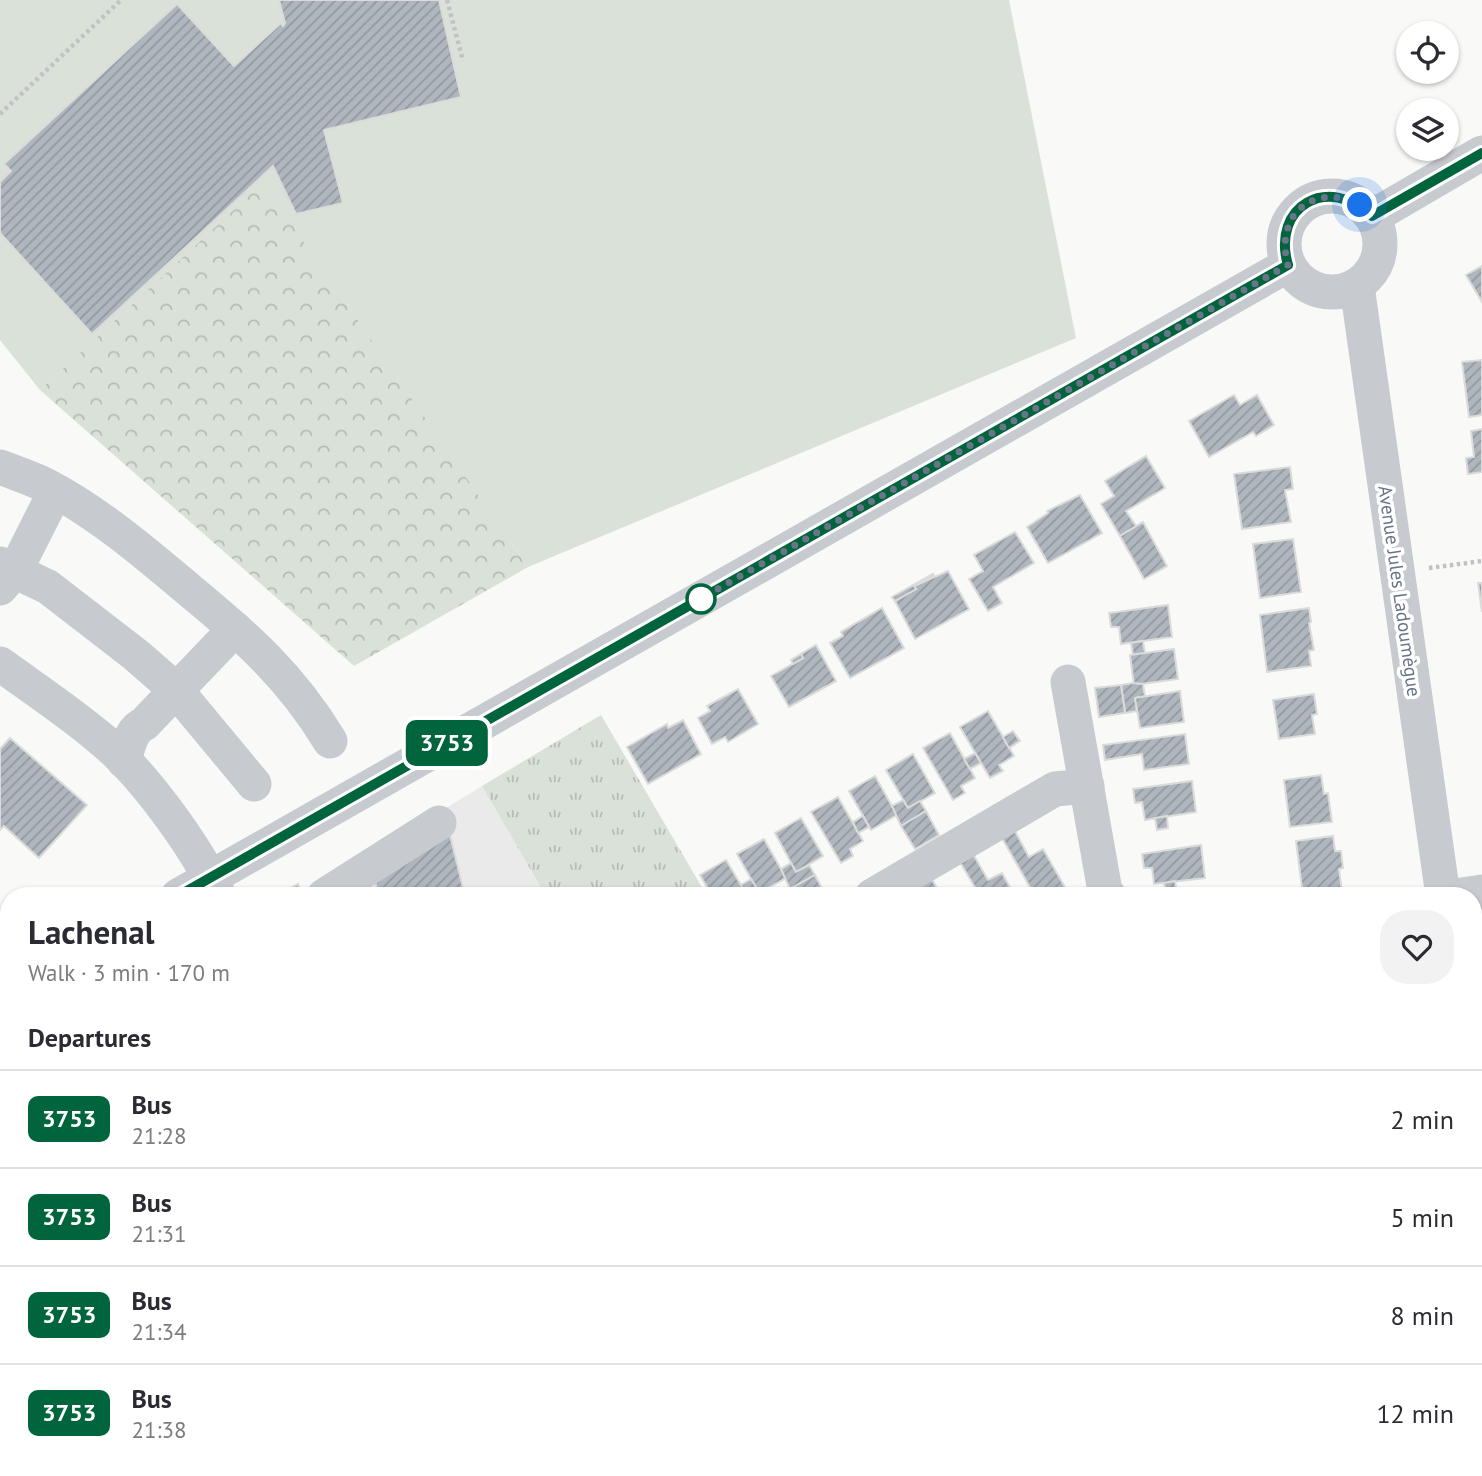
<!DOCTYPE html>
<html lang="en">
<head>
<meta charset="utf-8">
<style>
	:root { --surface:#fff; --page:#f2f2f3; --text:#2b2b33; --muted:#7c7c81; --line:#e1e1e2 }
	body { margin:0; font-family:"PT Sans",sans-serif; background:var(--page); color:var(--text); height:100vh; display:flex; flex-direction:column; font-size:26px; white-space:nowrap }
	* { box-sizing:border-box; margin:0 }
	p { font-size:23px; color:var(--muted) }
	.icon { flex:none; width:38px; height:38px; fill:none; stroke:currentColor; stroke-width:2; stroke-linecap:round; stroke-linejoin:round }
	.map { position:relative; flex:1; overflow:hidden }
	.drawer { position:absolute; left:0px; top:887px; width:1482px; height:590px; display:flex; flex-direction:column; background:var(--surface); border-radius:28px 28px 0 0; box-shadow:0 2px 5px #0004 }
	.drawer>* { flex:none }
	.badge { padding:0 14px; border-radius:10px; font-size:24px; line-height:46px }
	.tools { position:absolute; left:1396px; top:21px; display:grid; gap:14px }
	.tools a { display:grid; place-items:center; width:63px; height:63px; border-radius:50%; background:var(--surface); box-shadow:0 2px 5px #0004; font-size:35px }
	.you { position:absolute; width:35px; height:35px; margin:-18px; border:5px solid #fff; border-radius:50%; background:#1a73e8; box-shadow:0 0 0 10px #1a73e833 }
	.map>.badge { position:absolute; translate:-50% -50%; box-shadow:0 0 0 4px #fff }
	h2 { padding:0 28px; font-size:26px; line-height:63px }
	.round { display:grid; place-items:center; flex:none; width:74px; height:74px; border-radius:28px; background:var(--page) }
	.overview { display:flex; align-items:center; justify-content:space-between; height:119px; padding:0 28px }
	h1 { font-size:33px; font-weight:800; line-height:52px }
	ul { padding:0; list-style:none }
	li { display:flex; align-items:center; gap:21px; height:98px; padding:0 28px; border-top:2px solid var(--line) }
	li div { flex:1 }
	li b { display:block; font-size:26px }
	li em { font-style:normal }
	li .badge { min-width:77px; font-weight:700; text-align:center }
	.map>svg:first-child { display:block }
	.built { fill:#eaeaea }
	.grass { fill:url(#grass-tufts) }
	.forest { fill:url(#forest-crowns) }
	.pitch { fill:#dae1d8 }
	.building { fill:url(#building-hatch); stroke:#dbdbd9; stroke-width:2 }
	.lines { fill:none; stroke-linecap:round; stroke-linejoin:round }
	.path { stroke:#c1c2c5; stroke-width:4.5; stroke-dasharray:3.5 3.5; stroke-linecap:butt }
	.minor { stroke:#c7cace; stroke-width:35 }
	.line-casing { stroke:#fff; stroke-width:16 }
	.line { stroke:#00643c; stroke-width:10 }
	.walk { stroke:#687589; stroke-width:7; stroke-dasharray:0 12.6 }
	.stop-dot { fill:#fff; stroke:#00643c; stroke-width:3.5 }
	.labels { text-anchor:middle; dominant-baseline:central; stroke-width:7; stroke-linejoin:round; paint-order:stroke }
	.street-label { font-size:19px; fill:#687589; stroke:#fff }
</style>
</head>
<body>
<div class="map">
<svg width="1482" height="1476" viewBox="0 0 1482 1476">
	<defs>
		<pattern id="grass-tufts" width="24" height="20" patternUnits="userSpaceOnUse" patternTransform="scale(1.75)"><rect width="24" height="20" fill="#dae1d8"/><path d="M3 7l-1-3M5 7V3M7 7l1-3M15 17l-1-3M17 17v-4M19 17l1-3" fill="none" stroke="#b5bbb5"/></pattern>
		<pattern id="forest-crowns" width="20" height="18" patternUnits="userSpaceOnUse" patternTransform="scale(1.75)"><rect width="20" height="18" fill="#dae1d8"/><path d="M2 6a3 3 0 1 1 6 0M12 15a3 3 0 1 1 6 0" fill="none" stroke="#b5bbb5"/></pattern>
		<pattern id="building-hatch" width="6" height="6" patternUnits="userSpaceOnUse" patternTransform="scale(1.75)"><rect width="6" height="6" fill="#b0b6be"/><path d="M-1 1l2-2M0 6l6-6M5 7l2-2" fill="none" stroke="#9399a0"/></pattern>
	</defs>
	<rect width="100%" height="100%" fill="#f9f9f7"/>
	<!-- built -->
	<polygon class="built" points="482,786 546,896 303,896"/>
	<!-- grass -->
	<g class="grass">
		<polygon points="601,715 707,896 546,896 482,786"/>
		<polygon points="255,1468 469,1468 455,1476 251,1476"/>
		<polygon points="490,1468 543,1468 529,1476 476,1476"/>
		<polygon points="570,1468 706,1468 733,1476 597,1476"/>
		<polygon points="813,1468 1043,1468 1048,1476 816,1476 810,1474"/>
	</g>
	<!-- forest -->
	<polygon class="forest" points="263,182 528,567 354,666 40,390"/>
	<!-- pitch -->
	<polygon class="pitch" points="0,0 1009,0 1076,338 528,567 263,183 40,390 0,340"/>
	<!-- building -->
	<g class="building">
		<polygon points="279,0 439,0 461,97 324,130 343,203 296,214 273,166 92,334 0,233 0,182 11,171 4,164 177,4 234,66 281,23 283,26 285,23"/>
		<polygon points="1482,266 1482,302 1466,275"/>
		<polygon points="1482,360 1482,415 1469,417 1462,362"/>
		<polygon points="1234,395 1240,405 1257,395 1274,425 1256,436 1253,432 1209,457 1189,421"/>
		<polygon points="1482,429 1482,472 1468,474 1466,458 1474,457 1471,431"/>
		<polygon points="1146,456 1165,488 1126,511 1136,526 1120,536 1101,504 1114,496 1105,481"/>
		<polygon points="1290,467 1293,489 1285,490 1291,522 1242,529 1234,474"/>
		<polygon points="1080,495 1102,533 1048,563 1027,527 1048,513 1047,511"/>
		<polygon points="1143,522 1167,566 1144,579 1120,536"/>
		<polygon points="1015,532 1034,563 993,587 1002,603 988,611 969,579 983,571 974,555"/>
		<polygon points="1293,539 1301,592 1260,598 1253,544"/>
		<polygon points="948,571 969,609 915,639 895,601 916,589 914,586"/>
		<polygon points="933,574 934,576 914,586 916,589 895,601 892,597"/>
		<polygon points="1478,583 1482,583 1482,612"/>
		<polygon points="1168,605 1172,637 1121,644 1119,627 1111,627 1109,613"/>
		<polygon points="882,608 904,648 850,678 830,643 843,636 841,632"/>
		<polygon points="1309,608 1311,622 1309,623 1314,650 1309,651 1311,666 1267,672 1260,615"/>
		<polygon points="1143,641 1145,653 1133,655 1131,643"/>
		<polygon points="816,645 836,681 789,707 771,676 803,658 801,654"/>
		<polygon points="1174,649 1178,679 1134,685 1130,655"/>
		<polygon points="801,654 803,658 793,664 791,660"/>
		<polygon points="1133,683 1143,684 1145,696 1135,698 1137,711 1125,713 1121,685"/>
		<polygon points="1121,685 1125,713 1099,717 1095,688"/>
		<polygon points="738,689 758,724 728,742 725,737 712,744 698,718 710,711 707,706"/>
		<polygon points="1180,691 1184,722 1140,728 1135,698"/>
		<polygon points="1314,694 1317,714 1312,715 1315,734 1279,739 1273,700"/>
		<polygon points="988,711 1014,756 999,765 1003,771 990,778 960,727"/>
		<polygon points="683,720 701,754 648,784 627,747 667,724 668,728"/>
		<polygon points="1013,731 1020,741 1009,748 1003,737"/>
		<polygon points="950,733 975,778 961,786 965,793 953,800 923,748"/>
		<polygon points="1185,734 1189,764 1144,770 1142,754 1105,760 1103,745"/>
		<polygon points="10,738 87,805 39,858 4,826 0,830 0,749"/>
		<polygon points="975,753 981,763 970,769 964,759"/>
		<polygon points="913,754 935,793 908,808 886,770"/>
		<polygon points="1321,775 1324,794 1328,793 1332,822 1290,827 1284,780"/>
		<polygon points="875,776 897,815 871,830 849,791"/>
		<polygon points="1192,781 1196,812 1145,820 1142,802 1135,803 1133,789"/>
		<polygon points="838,797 863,841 850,849 853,856 841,863 811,812"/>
		<polygon points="903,800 908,808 920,801 926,811 901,826 892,806"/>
		<polygon points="926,811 939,835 915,849 901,826"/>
		<polygon points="863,816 869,827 858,833 853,822"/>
		<polygon points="1167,816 1168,828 1157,830 1155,818"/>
		<polygon points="801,818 823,856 796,872 775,833"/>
		<polygon points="448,827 465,896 378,896 373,870"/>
		<polygon points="1015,831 1029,857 1043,849 1066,889 1054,896 1035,896 1002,838"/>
		<polygon points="1333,836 1335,851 1341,851 1343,868 1339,869 1342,892 1303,896 1296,841"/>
		<polygon points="764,839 786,878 759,893 737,854"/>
		<polygon points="1201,845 1205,878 1154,884 1152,868 1144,868 1142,854"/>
		<polygon points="973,854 988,880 1002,873 1015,896 980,896 960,862"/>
		<polygon points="726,860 741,885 747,896 712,896 700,875"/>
		<polygon points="791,863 796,872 809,865 815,875 790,889 781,869"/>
		<polygon points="815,875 826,896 794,896 790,889"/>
		<polygon points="931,878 942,896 925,896 919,885"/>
		<polygon points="751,879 758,890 747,896 741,885"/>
		<polygon points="1175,881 1177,893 1166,895 1164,883"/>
		<polygon points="298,884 303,896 277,896"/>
		<polygon points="9,1104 9,1169 0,1170 0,1105"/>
		<polygon points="0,1338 9,1344 9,1467 0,1476"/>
		<polygon points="1124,1468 1152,1468 1150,1475"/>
		<polygon points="1249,1468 1281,1468 1278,1476 1247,1476"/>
		<polygon points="1425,1468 1459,1468 1426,1472"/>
	</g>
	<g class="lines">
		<!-- path -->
		<g class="path">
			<polyline points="447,0 463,61"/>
			<polyline points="0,114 121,0"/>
			<polyline points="1429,568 1482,561"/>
			<polyline points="726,1468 754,1476"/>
			<polyline points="469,1476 482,1468"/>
		</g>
		<!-- minor -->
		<g class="minor">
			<circle cx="1332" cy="244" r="48"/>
			<polyline points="1372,217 1482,153"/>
			<polyline points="1357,286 1443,896"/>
			<path d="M0 467C15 473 31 478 45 485 97 512 143 551 188 589 245 636 291 676 330 741"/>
			<polyline points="0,564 48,587 136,655 175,689 254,784"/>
			<polyline points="0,588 15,571 55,492"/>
			<path d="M0 664C33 688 68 711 100 738 142 772 196 846 219 896"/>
			<polyline points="1068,682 1105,891 1109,896"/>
			<path d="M124 761C128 748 130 730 144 724L235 629"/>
			<polyline points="178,896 1288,265"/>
			<polyline points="324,896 439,823"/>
			<polyline points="872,896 1055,789 1087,786"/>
			<polyline points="1455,896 1482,892"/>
			<polyline points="0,998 9,993"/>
			<polyline points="1474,1118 1482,1179"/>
			<polyline points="0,1246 9,1249"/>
			<polyline points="95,1476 101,1468"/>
			<polyline points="208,1476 213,1468"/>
			<polyline points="1198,1476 1200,1468"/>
		</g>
	</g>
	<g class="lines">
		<!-- line casing -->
		<g class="line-casing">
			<path id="line" d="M178 896 1288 265C1271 206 1328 174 1372 216L1482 153"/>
		</g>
		<!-- line -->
		<use href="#line" class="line"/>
		<!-- walk -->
		<path class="walk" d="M701 599 693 603 1288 265C1274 215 1314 181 1360 205"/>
	</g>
	<!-- markers -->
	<circle class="stop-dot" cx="701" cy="599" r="14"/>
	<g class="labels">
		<!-- street labels -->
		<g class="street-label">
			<text transform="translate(1400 591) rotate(82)">Avenue Jules Ladoumègue</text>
		</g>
	</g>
</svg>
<div class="tools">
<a><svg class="icon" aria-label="locate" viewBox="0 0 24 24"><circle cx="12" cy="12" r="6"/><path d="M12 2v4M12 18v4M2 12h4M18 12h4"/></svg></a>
<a><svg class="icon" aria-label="layers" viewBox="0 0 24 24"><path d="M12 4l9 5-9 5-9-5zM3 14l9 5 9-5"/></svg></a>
</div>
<div class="you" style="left:1360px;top:205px"></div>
<b class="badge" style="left:447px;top:743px;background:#00643c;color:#fff">3753</b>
<section class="drawer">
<div class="overview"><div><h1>Lachenal</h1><p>Walk · 3 min · 170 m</p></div><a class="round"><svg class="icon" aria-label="heart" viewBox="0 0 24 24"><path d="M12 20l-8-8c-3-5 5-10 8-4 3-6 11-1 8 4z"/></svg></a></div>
<h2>Departures</h2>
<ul>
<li><span class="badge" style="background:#00643c;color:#fff">3753</span><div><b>Bus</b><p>21:28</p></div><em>2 min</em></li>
<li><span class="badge" style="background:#00643c;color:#fff">3753</span><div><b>Bus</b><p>21:31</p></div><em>5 min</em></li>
<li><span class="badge" style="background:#00643c;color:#fff">3753</span><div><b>Bus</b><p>21:34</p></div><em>8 min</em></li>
<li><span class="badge" style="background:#00643c;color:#fff">3753</span><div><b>Bus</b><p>21:38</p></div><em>12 min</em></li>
</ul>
</section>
</div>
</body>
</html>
